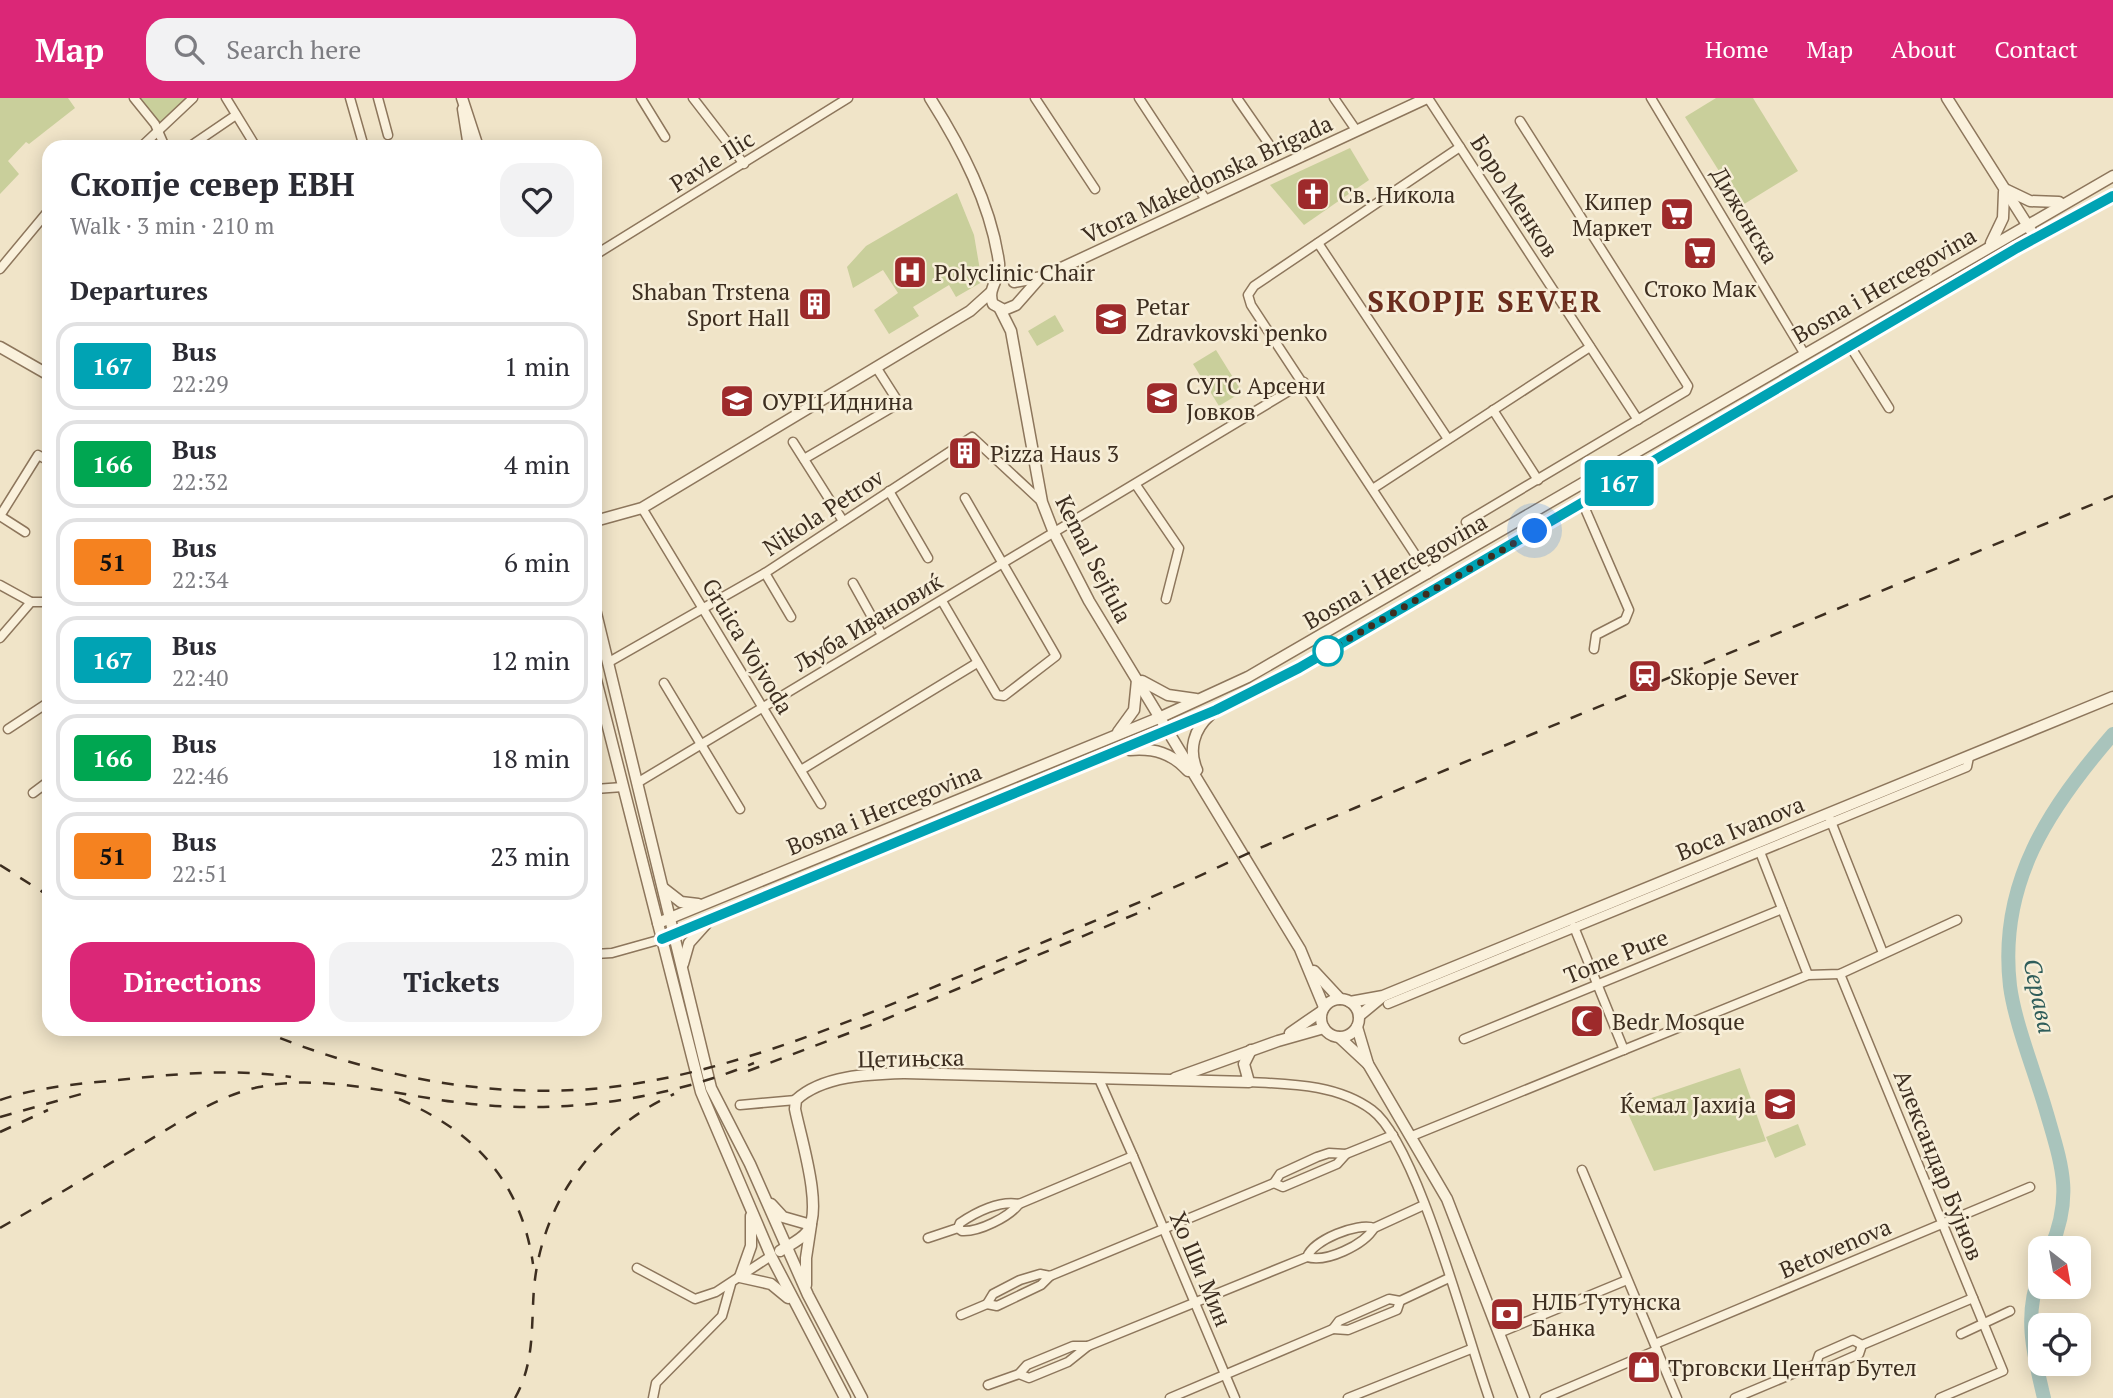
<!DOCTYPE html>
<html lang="en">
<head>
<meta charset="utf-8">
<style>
	:root { --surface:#fff; --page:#f2f2f3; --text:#2b2b33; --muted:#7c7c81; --line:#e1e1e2; --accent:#db2777 }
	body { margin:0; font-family:"PT Serif",serif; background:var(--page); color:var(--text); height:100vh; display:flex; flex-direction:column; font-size:26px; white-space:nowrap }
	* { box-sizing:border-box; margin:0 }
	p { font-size:23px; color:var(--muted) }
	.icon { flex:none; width:38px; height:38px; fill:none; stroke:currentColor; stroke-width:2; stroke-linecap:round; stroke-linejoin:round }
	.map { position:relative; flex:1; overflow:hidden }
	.panel { position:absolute; left:42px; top:42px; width:560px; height:896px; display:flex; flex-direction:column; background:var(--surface); border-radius:21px; box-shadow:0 4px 18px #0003 }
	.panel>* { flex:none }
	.badge { padding:0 14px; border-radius:5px; font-size:24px; line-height:46px }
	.needle { width:46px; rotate:149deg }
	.fabs { position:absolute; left:2028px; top:1138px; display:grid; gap:14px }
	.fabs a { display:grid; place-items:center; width:63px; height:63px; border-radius:14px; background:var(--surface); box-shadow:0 4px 18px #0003; font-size:35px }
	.you { position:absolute; width:35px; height:35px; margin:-18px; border:5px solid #fff; border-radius:50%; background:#1a73e8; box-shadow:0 0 0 10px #1a73e833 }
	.map>.badge { position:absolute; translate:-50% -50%; box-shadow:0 0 0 4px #fff }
	h2 { padding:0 28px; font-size:26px; line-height:63px }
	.round { display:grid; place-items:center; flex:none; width:74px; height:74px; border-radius:21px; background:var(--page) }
	.head { display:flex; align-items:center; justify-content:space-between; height:119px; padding:0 28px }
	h1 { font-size:33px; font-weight:800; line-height:52px }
	.action { display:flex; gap:14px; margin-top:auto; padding:14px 28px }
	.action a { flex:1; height:80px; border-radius:21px; background:var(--accent); color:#fff; font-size:28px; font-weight:800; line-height:80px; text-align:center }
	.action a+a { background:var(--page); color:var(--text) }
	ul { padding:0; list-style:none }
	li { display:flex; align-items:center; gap:21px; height:88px; margin:0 14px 10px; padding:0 14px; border:4px solid var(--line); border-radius:21px }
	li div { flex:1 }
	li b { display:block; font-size:26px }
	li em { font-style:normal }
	li .badge { min-width:77px; font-weight:700; text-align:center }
	header { display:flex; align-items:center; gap:42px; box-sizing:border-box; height:98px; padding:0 35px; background:var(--accent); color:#fff }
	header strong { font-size:33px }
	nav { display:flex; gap:38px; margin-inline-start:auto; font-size:24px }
	.search { width:490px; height:63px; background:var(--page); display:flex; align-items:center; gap:18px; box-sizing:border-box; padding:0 24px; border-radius:21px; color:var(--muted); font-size:26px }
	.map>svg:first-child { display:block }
	.green { fill:#c9cf9b }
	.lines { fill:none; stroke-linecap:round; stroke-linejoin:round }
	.river { stroke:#a9c4bc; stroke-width:14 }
	.minor-casing { stroke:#8d765c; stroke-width:11 }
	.tertiary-casing { stroke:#8d765c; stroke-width:13 }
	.minor { stroke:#faf1dc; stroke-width:8 }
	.tertiary { stroke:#faf1dc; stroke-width:10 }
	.rail { stroke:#3d2e20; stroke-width:2.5; stroke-dasharray:12 12; stroke-linecap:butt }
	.line-casing { stroke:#fff; stroke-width:16 }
	.line { stroke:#00a3b4; stroke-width:10 }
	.walk { stroke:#3d2e20; stroke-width:7; stroke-dasharray:0 12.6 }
	.stop-dot { fill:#fff; stroke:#00a3b4; stroke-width:3.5 }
	.labels { text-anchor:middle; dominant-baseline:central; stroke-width:5; stroke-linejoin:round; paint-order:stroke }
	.street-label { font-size:23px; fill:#3d2e20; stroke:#f7eed8 }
	.poi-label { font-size:23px; fill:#3d2e20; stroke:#f7eed8; text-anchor:start }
	.water-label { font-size:24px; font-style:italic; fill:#2f5d5a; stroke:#f7eed8 }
	.district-label { font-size:30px; font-weight:bold; letter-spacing:2px; fill:#6b2e1e; stroke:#f7eed8 }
</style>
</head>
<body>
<header>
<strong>Map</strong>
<div class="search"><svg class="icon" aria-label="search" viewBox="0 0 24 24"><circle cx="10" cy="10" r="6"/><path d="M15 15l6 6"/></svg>Search here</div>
<nav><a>Home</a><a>Map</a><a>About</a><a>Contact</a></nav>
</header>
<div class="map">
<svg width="2113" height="1300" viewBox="0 0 2113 1300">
	<rect width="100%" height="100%" fill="#f0e4c8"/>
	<!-- green -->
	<g class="green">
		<polygon points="0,0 68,0 75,10 29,46 26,44 8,63 19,76 0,96"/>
		<polygon points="134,0 193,0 160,34"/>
		<polygon points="1716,0 1753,0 1798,73 1741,108 1685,19"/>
		<polygon points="1350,50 1369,82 1304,127 1270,87"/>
		<polygon points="957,95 974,137 982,184 956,199 949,187 913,209 919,218 889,236 874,212 898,195 883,172 853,190 847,169 866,148"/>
		<polygon points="1055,217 1064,233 1037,248 1028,233"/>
		<polygon points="1216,252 1242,294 1219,308 1193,266"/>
		<polygon points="1740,970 1766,1043 1654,1073 1625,1009"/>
		<polygon points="1798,1026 1806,1047 1775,1060 1766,1039"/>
	</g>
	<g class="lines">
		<!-- river -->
		<g class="river">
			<path d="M2051 1150C2073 1097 2062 1068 2047 1016 2036 977 2015 926 2010 888 1998 785 2049 710 2113 636"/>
			<path d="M2040 1176C2023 1218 2034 1258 2044 1300"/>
		</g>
		<!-- minor casing -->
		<g class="minor-casing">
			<g id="minor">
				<polyline points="134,0 155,26 165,49"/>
				<polyline points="226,0 256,49"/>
				<polyline points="350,0 364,49"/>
				<polyline points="378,0 388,37"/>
				<polyline points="641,0 665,39"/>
				<polyline points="693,0 744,66"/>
				<polyline points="1035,0 1095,91"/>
				<polyline points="1139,0 1206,102"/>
				<polyline points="1237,0 1271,49"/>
				<polyline points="1334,0 1356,32"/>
				<polyline points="1428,0 1638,322"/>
				<polyline points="1651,0 1804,255"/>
				<polyline points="141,49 193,0"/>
				<polyline points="189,49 236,17"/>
				<polyline points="1318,145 1448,341"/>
				<polyline points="595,157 848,0"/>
				<polyline points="0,171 49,112"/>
				<polyline points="1850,248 1889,310"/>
				<polyline points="1493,312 1538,382"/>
				<polyline points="793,344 843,423"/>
				<polyline points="804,361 896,307 897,302 876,269"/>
				<polyline points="1136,387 1179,450 1166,501"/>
				<polyline points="1374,390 1590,249"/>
				<polyline points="889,393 928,460"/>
				<polyline points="1583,406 1629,512 1625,522 1596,537 1594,551"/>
				<polyline points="642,410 821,706"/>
				<polyline points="0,418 38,357 49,363"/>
				<polyline points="0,418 25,434"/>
				<polyline points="1466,424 1686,293 1688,288 1520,23"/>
				<polyline points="765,475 791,519"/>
				<polyline points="1428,476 1251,207 1248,197 1254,188 1460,49"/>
				<polyline points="853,485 882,537"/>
				<polyline points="0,487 31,504"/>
				<polyline points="942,503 997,597 1004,598 1056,558 965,400"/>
				<polyline points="0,540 31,504 49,504"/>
				<polyline points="609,564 765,475 972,339 1042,404"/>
				<polyline points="664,585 740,711"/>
				<polyline points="8,631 49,604"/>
				<polyline points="801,672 977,565"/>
				<polyline points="637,685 1304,284"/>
				<polyline points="595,691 623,689"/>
				<polyline points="33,695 49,683"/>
				<polyline points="1830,721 1883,855"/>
				<polyline points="1760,754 1808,877"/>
				<polyline points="1574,829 1624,952"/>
				<polyline points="595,856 612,855 662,841"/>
				<polyline points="1840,876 2003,1273 1940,1300"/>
				<polyline points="1388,906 1967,669 1969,659"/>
				<polyline points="1464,941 1782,811"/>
				<polyline points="1099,981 1133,1058"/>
				<path d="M1249 984C1289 986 1337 986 1372 1012 1417 1045 1467 1239 1489 1300"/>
				<polyline points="740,1007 796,1002"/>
				<polyline points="1412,1038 1808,877 1840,876 1957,822"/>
				<polyline points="1582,1072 1677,1300"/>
				<polyline points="1274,1085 1283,1089 1337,1066 1346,1056"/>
				<path d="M958 1130 962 1133C979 1134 1009 1119 1019 1106"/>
				<path d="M928 1140 958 1130 960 1125C976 1114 1000 1102 1019 1106L1133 1058 1235 1300"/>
				<path d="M1307 1159C1326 1165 1364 1147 1374 1130"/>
				<polyline points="637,1170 695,1201 716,1194 771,1158"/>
				<polyline points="987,1206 997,1208 1041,1187 1050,1178"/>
				<polyline points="961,1217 987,1206 993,1196 1020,1182 1040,1176 1050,1178 1274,1085 1280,1076 1317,1059 1329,1055 1346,1056 1393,1037"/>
				<polyline points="1333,1231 1348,1232 1397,1212 1400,1203"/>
				<polyline points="1499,1235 1627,1182"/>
				<polyline points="1961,1236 2010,1213"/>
				<polyline points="1655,1246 2030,1089"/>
				<polyline points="1816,1266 1819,1257 1853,1242 1862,1247"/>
				<polyline points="1019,1276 1029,1280 1068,1264 1088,1248"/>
				<path d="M988 1287 1019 1276 1027 1267 1073 1248H1088L1307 1159C1313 1142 1358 1124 1374 1130L1424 1107"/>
				<polyline points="653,1300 656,1285 722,1218 731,1186"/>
				<polyline points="1170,1300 1333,1231 1339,1223 1389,1201 1400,1203 1449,1180"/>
				<polyline points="1348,1300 1471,1251"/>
				<polyline points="1545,1300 1657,1252"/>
				<polyline points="1735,1300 1816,1266 1825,1271 1859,1256 1862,1247 1973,1200"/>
			</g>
		</g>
		<!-- tertiary casing -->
		<g class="tertiary-casing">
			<g id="tertiary">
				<polyline points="462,0 478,49"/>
				<path d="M930 0C961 49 991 106 999 165 1001 181 986 191 993 206L1004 212 1016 207 1038 182"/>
				<polyline points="1947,0 2035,139"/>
				<polyline points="463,11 469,49"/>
				<polyline points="2007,92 2030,103 2059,104"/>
				<polyline points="1991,145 2003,120 2004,94"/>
				<polyline points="1014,184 1042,179 1427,0"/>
				<polyline points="1000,211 1011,233 1042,404 1054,435 1089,503 1300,851 1324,909"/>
				<polyline points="0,249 49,277"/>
				<polyline points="595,423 642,410 970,213 990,195"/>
				<polyline points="595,511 711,990 750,1066 808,1197 862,1300"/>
				<polyline points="595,578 701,994 771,1158 845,1300"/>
				<polyline points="1142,583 1168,597 1196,601"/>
				<polyline points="1118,634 1134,612 1137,582"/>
				<path d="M1130 652C1154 650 1172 655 1188 673"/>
				<path d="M1197 672C1188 652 1194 631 1210 617"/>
				<polyline points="663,790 681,804 698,806"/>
				<polyline points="658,825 1161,619 1248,579 2113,78"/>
				<polyline points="662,841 1216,612 1299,570 1440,488 2035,139 2113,98"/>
				<polyline points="683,866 689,845 706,826"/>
				<polyline points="1314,873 1340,901"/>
				<circle cx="1340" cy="920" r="19"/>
				<polyline points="1350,904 1383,898 2113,599"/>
				<polyline points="1359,918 1382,899"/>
				<polyline points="1357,929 1368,966 1447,1101 1524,1300"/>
				<polyline points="1290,935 1322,913"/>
				<polyline points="1339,939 1368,966"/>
				<polyline points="1175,980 1278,943 1324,930"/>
				<polyline points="771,1106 783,1119 811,1127 806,1160 806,1187"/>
				<polyline points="751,1118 751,1148 740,1179 771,1186 788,1200"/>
				<path d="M780 1153C789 1147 801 1142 807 1134 824 1112 800 1037 795 1011L796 1002C823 977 871 976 905 975L1249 984 1244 966 1251 952"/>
			</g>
		</g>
		<!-- minor -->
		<use href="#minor" class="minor"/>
		<!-- tertiary -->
		<use href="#tertiary" class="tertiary"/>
		<!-- rail -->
		<g class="rail">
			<polyline points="0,767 49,798"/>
			<path d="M258 931C373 980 501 1005 627 987 732 971 831 931 929 891 1009 858 1089 826 1168 792 1201 778 1234 761 1267 747 1548 628 1831 514 2113 398"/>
			<polyline points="748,973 881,923 1150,810"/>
			<path d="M399 1001C474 1033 521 1083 533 1166"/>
			<path d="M0 1002C37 989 78 986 118 982 176 976 233 970 291 979"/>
			<polyline points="0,1019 92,993"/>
			<polyline points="0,1034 48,1012"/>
			<path d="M0 1130C47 1103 94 1075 141 1047 179 1025 216 998 259 989 325 975 398 998 464 1005 560 1017 665 1002 754 965"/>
			<path d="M515 1300C535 1264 531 1229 534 1190 542 1103 595 1032 674 996"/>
		</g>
	</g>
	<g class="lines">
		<!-- line casing -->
		<g class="line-casing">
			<polyline id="line" points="662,841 1216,612 1299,570 1440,488 2017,150 2113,98"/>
		</g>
		<!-- line -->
		<use href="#line" class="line"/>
		<!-- walk -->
		<polyline class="walk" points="1328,553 1535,433"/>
	</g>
	<!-- icons -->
	<defs>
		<g id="church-square" transform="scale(1.75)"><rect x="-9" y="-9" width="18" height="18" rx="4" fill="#9e2a2b" stroke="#f7eed8"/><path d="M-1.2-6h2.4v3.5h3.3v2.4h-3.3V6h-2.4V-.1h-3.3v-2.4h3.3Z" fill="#fff"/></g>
		<g id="supermarket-square" transform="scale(1.75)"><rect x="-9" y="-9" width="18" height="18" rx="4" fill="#9e2a2b" stroke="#f7eed8"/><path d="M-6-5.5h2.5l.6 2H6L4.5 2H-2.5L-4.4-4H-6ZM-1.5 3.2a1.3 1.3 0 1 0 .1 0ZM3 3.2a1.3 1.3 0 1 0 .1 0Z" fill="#fff"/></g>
		<g id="hospital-square" transform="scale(1.75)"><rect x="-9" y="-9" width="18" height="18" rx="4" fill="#9e2a2b" stroke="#f7eed8"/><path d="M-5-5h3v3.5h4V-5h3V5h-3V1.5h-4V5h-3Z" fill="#fff"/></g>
		<g id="building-square" transform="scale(1.75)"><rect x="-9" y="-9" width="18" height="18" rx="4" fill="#9e2a2b" stroke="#f7eed8"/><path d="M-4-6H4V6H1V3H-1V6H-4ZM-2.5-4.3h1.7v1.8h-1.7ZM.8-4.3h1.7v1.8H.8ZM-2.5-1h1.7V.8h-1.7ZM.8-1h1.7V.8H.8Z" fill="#fff"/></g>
		<g id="school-square" transform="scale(1.75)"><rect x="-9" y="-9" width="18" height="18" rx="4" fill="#9e2a2b" stroke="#f7eed8"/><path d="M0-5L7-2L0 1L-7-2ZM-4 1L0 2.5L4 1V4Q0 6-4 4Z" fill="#fff"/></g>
		<g id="station-square" transform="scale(1.75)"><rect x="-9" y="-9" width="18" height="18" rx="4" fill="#9e2a2b" stroke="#f7eed8"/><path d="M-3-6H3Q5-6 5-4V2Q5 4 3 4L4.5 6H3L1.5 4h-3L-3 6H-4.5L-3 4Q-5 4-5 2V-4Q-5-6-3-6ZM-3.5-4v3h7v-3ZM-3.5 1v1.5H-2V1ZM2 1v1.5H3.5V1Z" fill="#fff"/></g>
		<g id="mosque-square" transform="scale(1.75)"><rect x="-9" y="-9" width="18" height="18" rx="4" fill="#9e2a2b" stroke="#f7eed8"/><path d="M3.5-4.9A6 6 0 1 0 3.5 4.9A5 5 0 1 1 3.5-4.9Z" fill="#fff"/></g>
		<g id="bank-square" transform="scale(1.75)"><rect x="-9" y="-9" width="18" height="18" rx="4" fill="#9e2a2b" stroke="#f7eed8"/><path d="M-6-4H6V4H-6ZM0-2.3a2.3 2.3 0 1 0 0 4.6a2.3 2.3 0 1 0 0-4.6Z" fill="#fff"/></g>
		<g id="shop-square" transform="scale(1.75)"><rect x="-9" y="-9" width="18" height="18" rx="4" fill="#9e2a2b" stroke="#f7eed8"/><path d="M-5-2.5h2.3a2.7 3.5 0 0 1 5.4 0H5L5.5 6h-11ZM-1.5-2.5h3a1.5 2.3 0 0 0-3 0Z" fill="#fff"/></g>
	</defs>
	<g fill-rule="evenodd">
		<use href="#church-square" x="1313" y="96"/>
		<use href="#supermarket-square" x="1677" y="116"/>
		<use href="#supermarket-square" x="1700" y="155"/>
		<use href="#hospital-square" x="910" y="174"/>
		<use href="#building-square" x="815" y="206"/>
		<use href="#school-square" x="1111" y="221"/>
		<use href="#school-square" x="1162" y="300"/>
		<use href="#school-square" x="737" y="303"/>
		<use href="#building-square" x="965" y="355"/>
		<use href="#station-square" x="1645" y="578"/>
		<use href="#mosque-square" x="1587" y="923"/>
		<use href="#school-square" x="1780" y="1006"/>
		<use href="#bank-square" x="1507" y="1216"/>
		<use href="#shop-square" x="1644" y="1269"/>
	</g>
	<!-- markers -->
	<circle class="stop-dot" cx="1328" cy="553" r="14"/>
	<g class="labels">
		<!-- street labels -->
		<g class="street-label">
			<text transform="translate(712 63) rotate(-32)">Pavle Ilic</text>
			<text transform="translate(1207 81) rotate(-25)">Vtora Makedonska Brigada</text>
			<text transform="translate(1515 98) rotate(57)">Боро Менков</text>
			<text transform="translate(1745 117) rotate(59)">Дижонска</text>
			<text transform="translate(1884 187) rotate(-30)">Bosna i Hercegovina</text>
			<text transform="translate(823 414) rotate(-33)">Nikola Petrov</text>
			<text transform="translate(1094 461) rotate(63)">Kemal Sejfula</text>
			<text transform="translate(1395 473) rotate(-30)">Bosna i Hercegovina</text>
			<text transform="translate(868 524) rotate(-31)">Љуба Ивановиќ</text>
			<text transform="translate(748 548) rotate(59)">Gruica Vojvoda</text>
			<text transform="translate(884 711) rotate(-22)">Bosna i Hercegovina</text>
			<text transform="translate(1740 730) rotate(-22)">Boca Ivanova</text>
			<text transform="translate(1616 858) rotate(-22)">Tome Pure</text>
			<text transform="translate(911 960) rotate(-1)">Цетињска</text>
			<text transform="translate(1939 1067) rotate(68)">Александар Бујнов</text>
			<text transform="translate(1835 1150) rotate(-23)">Betovenova</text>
			<text transform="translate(1201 1171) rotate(67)">Хо Ши Мин</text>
		</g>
		<!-- poi labels -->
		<g class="poi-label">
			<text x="1338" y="96">Св. Никола</text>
			<text x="1652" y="103" text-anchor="end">Кипер<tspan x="1652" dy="26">Маркет</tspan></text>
			<text x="934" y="174">Polyclinic Chair</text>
			<text x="1700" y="190" text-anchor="middle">Стоко Мак</text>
			<text x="790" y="193" text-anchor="end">Shaban Trstena<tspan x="790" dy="26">Sport Hall</tspan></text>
			<text x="1136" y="208">Petar<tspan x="1136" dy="26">Zdravkovski penko</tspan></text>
			<text x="1186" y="287">СУГС Арсени<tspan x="1186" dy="26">Јовков</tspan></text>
			<text x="762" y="303">ОУРЦ Иднина</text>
			<text x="990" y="355">Pizza Haus 3</text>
			<text x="1670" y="578">Skopje Sever</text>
			<text x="1612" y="923">Bedr Mosque</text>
			<text x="1756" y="1006" text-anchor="end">Ќемал Јахија</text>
			<text x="1532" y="1203">НЛБ Тутунска<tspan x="1532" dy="26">Банка</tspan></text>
			<text x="1668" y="1269">Трговски Центар Бутел</text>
		</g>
		<!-- water labels -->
		<g class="water-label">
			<text transform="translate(2040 898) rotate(78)">Серава</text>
		</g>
		<!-- district labels -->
		<g class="district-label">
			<text x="1485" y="203">SKOPJE SEVER</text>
		</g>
	</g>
</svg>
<div class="fabs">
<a><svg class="needle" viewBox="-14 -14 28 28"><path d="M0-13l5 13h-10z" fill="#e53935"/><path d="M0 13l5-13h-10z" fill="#7c7c81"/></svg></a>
<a><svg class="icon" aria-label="locate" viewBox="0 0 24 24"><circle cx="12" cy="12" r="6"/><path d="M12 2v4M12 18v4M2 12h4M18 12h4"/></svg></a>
</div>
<div class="you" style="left:1535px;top:433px"></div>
<b class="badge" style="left:1619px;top:385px;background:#00a3b4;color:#fff">167</b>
<section class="panel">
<div class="head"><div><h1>Скопје север ЕВН</h1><p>Walk · 3 min · 210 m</p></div><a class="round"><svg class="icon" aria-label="heart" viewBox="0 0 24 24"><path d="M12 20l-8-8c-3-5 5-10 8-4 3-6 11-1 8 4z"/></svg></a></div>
<h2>Departures</h2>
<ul>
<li><span class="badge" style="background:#00a3b4;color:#fff">167</span><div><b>Bus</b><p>22:29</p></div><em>1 min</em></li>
<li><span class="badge" style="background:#00a651;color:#fff">166</span><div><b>Bus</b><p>22:32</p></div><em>4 min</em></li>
<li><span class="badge" style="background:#f58220;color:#111">51</span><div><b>Bus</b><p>22:34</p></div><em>6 min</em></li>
<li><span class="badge" style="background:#00a3b4;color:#fff">167</span><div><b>Bus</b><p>22:40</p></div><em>12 min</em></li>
<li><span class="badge" style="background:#00a651;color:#fff">166</span><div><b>Bus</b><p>22:46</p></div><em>18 min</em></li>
<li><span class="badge" style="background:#f58220;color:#111">51</span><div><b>Bus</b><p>22:51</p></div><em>23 min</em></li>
</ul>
<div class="action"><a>Directions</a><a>Tickets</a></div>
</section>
</div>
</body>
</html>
